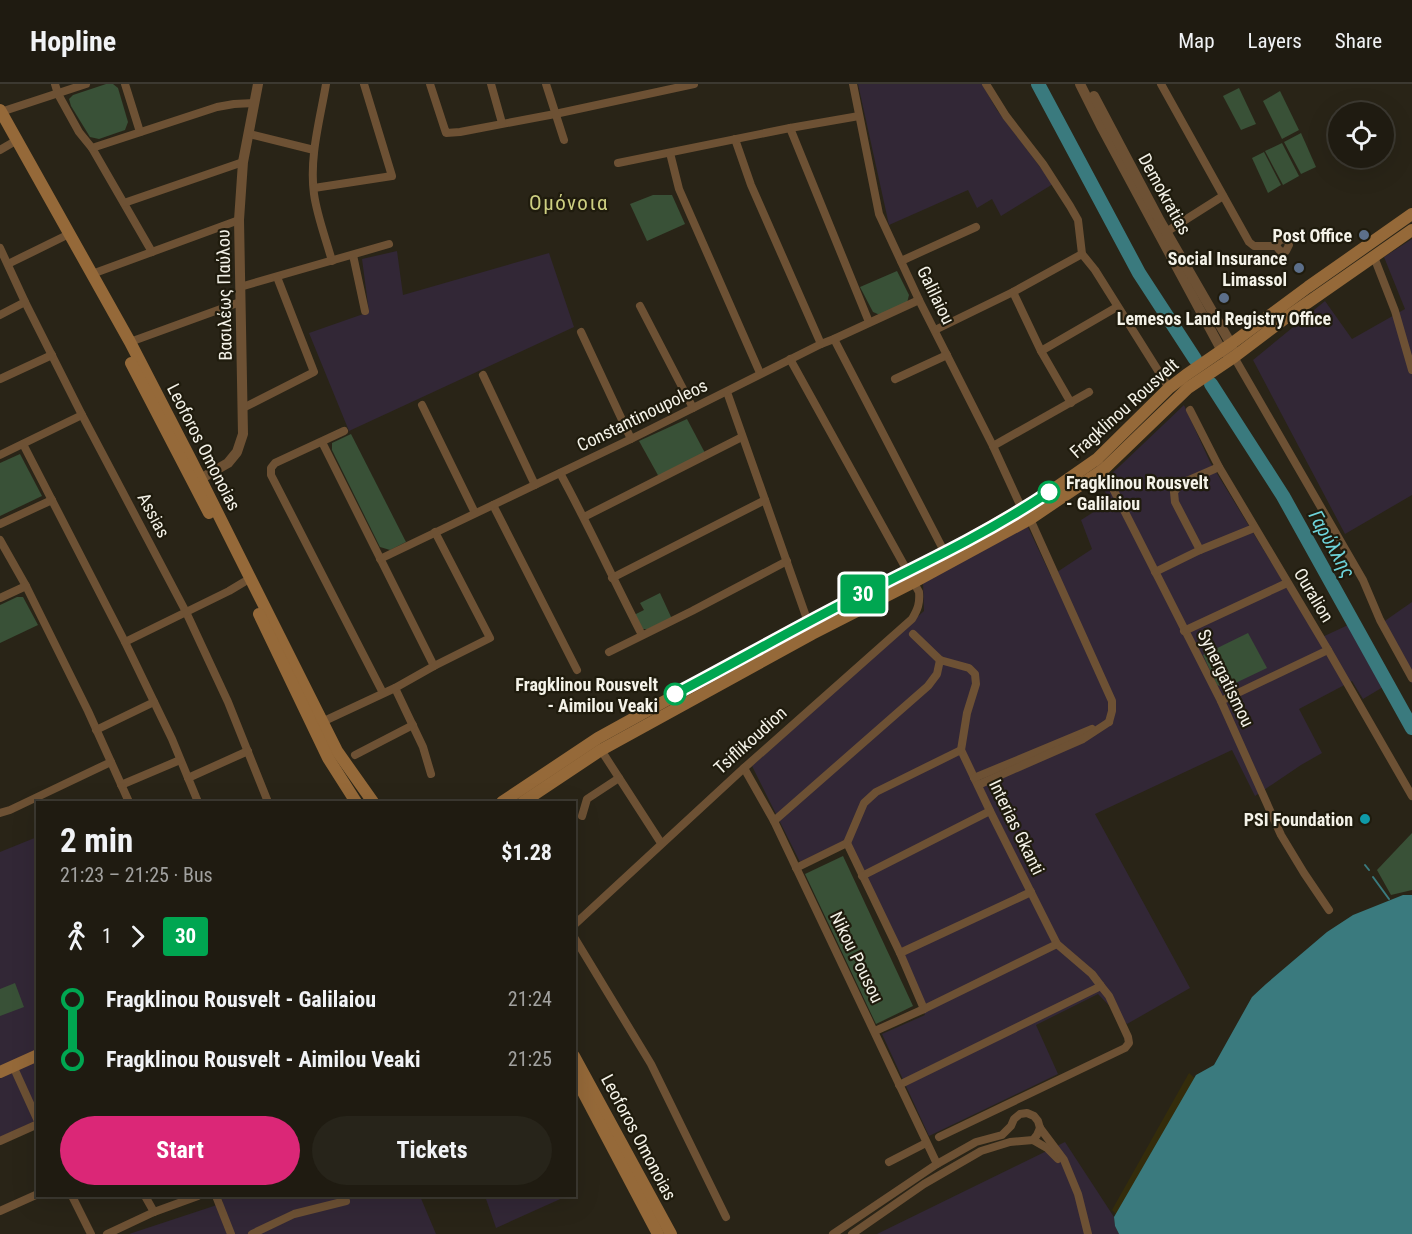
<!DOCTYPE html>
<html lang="en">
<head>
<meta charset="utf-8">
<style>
	:root { --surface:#1f1b11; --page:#27241a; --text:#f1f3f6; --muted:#a1a19f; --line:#3c3931; --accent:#db2777 }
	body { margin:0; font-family:"Roboto Condensed",sans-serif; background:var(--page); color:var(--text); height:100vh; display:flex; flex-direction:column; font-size:22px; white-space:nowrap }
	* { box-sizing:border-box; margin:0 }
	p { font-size:20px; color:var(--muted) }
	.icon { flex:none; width:33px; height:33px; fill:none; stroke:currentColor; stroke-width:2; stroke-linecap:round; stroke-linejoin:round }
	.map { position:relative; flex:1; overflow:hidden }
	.drawer { position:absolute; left:36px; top:717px; width:540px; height:396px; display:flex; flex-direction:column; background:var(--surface); border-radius:0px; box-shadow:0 6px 24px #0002,0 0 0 2px var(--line) }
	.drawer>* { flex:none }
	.badge { padding:0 12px; border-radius:4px; font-size:21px; line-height:39px }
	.buttons { position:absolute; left:1328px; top:18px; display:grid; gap:12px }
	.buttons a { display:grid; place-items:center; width:66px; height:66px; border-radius:50%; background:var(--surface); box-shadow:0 6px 24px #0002,0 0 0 2px var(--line); font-size:30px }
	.map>.badge { position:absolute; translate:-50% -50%; box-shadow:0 0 0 3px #fff }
	.legs { display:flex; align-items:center; gap:9px; height:66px; padding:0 24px; font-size:20px }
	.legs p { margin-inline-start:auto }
	.summary { display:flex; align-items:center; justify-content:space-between; height:102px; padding:0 24px }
	h1 { font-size:33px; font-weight:700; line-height:45px }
	.action { display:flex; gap:12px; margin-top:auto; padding:12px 24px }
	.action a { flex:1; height:69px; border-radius:36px; background:var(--accent); color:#fff; font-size:24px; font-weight:700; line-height:69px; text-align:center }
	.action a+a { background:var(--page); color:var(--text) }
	ul { padding:0 24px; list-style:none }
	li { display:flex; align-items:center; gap:21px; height:60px; font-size:22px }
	li i { display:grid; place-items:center; width:9px; height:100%; margin:0 8px; background:currentColor }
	li i::after { content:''; width:15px; height:15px; margin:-8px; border:4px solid; border-radius:50%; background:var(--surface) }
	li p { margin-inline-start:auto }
	li:first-child i { background:linear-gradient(#0000 50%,currentColor 0) }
	li:last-child i { background:linear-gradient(currentColor 50%,#0000 0) }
	header { display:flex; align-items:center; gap:36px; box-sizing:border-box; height:84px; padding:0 30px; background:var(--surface); border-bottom:2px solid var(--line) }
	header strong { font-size:28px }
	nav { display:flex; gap:33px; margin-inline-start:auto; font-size:21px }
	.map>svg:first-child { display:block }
	.industrial { fill:#322736 }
	.green { fill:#395137 }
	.sand { fill:#342c0b }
	.water { fill:#3a7a7e }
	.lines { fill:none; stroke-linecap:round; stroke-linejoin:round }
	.stream { stroke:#3a7a7e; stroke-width:2 }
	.river { stroke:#3a7a7e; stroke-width:14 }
	.minor { stroke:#6d5134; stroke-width:8 }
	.tertiary { stroke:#6d5134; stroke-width:10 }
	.secondary { stroke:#956939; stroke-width:12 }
	.line-1-casing { stroke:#fff; stroke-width:14 }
	.line-1 { stroke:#00a651; stroke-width:9 }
	.service-dot { fill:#5c6f8a; stroke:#1f1b0d; stroke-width:2 }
	.stop-1-dot { fill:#fff; stroke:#00a651; stroke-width:3 }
	.culture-dot { fill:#0f9aa8; stroke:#1f1b0d; stroke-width:2 }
	.labels { text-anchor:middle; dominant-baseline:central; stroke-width:4.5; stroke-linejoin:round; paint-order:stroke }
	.street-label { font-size:18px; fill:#f4f2e8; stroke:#1f1b0d }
	.poi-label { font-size:18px; font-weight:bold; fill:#f4f2e8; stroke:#1f1b0d; text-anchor:end }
	.stop-label { font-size:18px; font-weight:bold; fill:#f4f2e8; stroke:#1f1b0d; text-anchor:start }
	.water-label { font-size:20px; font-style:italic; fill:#6dd3da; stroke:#1f1b0d }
	.quarter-label { font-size:21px; letter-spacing:1.5px; fill:#cdcf81; stroke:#1f1b0d }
</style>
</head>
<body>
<header>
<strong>Hopline</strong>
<nav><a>Map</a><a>Layers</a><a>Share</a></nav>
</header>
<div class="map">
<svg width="1412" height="1150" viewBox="0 0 1412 1150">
	<rect width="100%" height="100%" fill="#292417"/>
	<!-- industrial -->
	<g class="industrial">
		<polygon points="858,0 982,0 997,26 1053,100 1001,132 992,115 977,124 968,106 889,141"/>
		<polygon points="1412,155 1412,411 1345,450 1253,276 1325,217 1352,255 1405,225 1384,173"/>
		<polygon points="397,167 403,211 549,169 574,243 349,347 309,249 369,228 362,175"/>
		<polygon points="1184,321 1210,378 1318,555 1348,541 1383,603 1363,615 1352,597 1299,625 1322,669 1301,681 1255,712 1232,666 1095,730 1190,904 1127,940 1098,910 1036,941 1058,990 929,1052 882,950 925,931 844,757 800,778 752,682 924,527 923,499 1027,441 1051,492 1092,465 1081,436 1111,417 1100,400 1122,380"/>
		<polygon points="1412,518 1412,600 1379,541"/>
		<polygon points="37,753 37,1036 0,1054 0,768"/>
		<polygon points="1065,1058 1114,1133 1115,1142 1119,1150 877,1150"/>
		<polygon points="221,1112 420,1112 436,1150 129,1150 223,1119"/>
		<polygon points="485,1112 567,1112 496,1144"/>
	</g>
	<!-- green -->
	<g class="green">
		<polygon points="106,0 113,0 118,4 128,38 125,46 99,55 90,53 71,22 69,15 73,11"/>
		<polygon points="1239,4 1256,40 1241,46 1223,12"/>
		<polygon points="1280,7 1299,46 1282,55 1263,17"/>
		<polygon points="1301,49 1316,83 1301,90 1284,58"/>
		<polygon points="1282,59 1299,92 1283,101 1265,67"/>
		<polygon points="1264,68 1281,101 1268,109 1252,74"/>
		<polygon points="653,111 672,111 685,140 647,157 630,120"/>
		<polygon points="897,187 909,211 907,219 880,231 873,228 860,203"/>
		<polygon points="687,335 705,369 659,393 639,357"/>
		<polygon points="351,350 406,458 390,466 380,463 332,366 332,359"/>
		<polygon points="20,370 42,412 0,432 0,379"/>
		<polygon points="660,509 672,535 648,545 643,545 634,531 644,526 640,519"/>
		<polygon points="17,513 23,513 38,541 0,559 0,521"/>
		<polygon points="1248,549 1267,584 1225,604 1217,601 1203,571"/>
		<polygon points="1412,749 1412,806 1391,811 1377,786"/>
		<polygon points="843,772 913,922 876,940 805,790"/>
		<polygon points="15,899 24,923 0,932 0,905"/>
	</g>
	<!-- sand -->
	<polygon class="sand" points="1189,989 1203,1002 1123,1137 1112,1126"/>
	<!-- water -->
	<polygon class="water" points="1403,811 1412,811 1412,1150 1119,1150 1115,1142 1114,1133 1196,991 1214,981 1252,913 1266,900 1327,848 1353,831"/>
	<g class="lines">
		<!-- stream -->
		<g class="stream">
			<polyline points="1365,781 1369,786"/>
			<polyline points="1373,793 1389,815"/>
		</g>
		<!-- river -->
		<g class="river">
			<polyline points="1038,0 1139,189 1195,275"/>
			<polyline points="1211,300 1283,412 1412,644"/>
		</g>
		<!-- minor -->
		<g class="minor">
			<polyline points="55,0 58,10 79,48 92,64 152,168"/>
			<polyline points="125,0 140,48"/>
			<path d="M326 0C320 36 309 73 314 110 317 132 326 155 332 177"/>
			<polyline points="430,0 446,49 460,48 555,30 694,0"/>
			<polyline points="491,0 502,39"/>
			<polyline points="546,0 564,56"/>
			<polyline points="853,0 879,130 919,216 993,362 1022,425"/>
			<polyline points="986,0 1006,32 1043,80 1070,122 1078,136 1082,170 1095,186 1169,304"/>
			<polyline points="1161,0 1249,158 1254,162 1276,162 1281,168 1286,167 1289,161 1287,156 1282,155 1278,158 1276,162"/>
			<polyline points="1,28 86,0"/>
			<polyline points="790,44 869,238"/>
			<polyline points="249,50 314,66"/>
			<polyline points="735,55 751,101 821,260"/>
			<polyline points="92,64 217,23 234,20 254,19"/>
			<polyline points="0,66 12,59"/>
			<polyline points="670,69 679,105 760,289"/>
			<polyline points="618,79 790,44 859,32"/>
			<polyline points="314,104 392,92 364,0"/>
			<polyline points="124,119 243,78"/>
			<polyline points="1163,150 1223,112"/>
			<polyline points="0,164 25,218 82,331 186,528 228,618 268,718"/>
			<polyline points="353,171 365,227"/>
			<polyline points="1374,173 1395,227 1412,286"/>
			<polyline points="901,177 976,143"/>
			<polyline points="8,180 63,153"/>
			<polyline points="92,190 239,136"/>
			<polyline points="240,203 389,160"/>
			<polyline points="1013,208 1041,267 1071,319"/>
			<polyline points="640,222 693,324"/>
			<polyline points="0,231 25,218"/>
			<polyline points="935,246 1013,208 1082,170"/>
			<polyline points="581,248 631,355"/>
			<polyline points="834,255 945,469"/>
			<polyline points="130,258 240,218"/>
			<polyline points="1041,267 1117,223"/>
			<polyline points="1234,273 1363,496 1380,536 1412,594"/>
			<polyline points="483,291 535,401"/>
			<polyline points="0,295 52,271"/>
			<polyline points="895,295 947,271"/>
			<polyline points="727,308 808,538"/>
			<polyline points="422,321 475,429"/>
			<polyline points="243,324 314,288 277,193"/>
			<polyline points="1190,326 1219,383 1328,566 1412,712"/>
			<polyline points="344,347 275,379 271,384 271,391 383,609"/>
			<polyline points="322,358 434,582"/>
			<polyline points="23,360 125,558 172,655 198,718"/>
			<polyline points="993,362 1089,308"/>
			<polyline points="0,371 82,331"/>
			<polyline points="1101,381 1221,617 1281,751 1304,789 1329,826"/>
			<path d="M560 389C589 442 614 497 642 551"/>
			<polyline points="493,421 577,586"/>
			<polyline points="584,433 742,353"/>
			<polyline points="1030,435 1112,617 1112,627 1109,638"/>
			<polyline points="0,440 52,416"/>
			<polyline points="0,456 26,502 88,627 129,718"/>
			<polyline points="1200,466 1175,418 1174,408 1180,400 1219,383"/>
			<polyline points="380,475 631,355 821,260 834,255 919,216"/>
			<polyline points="1155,488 1200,466 1254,444"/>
			<polyline points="612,494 765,416"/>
			<polyline points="0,514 26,502"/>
			<polyline points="1184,547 1287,499"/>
			<polyline points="913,550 940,576 969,584 975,590 976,600 967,629 961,666 990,727 1057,860 1092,890 1101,902 1109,912 1128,953 1129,959 1125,964 939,1053"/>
			<polyline points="125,558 229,507 244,498"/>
			<polyline points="609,568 692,527 787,477"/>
			<polyline points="395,604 423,663 431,690"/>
			<polyline points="1221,617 1328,566"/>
			<polyline points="322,638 395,604 434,582 490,554 435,448"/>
			<polyline points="96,646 154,618"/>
			<polyline points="601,666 661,759"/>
			<polyline points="355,671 413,641"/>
			<polyline points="744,684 774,737 937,1080"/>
			<polyline points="188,694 248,667"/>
			<polyline points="974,694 1092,645"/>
			<polyline points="121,701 180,676"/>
			<polyline points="978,701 1083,655 1109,638"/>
			<polyline points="0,729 10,726 111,678"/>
			<polyline points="582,732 587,715 619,694"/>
			<polyline points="774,737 928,602 937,590 940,576"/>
			<polyline points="847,759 864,719 876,708 961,666"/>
			<polyline points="796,784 847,759 900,869 924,925"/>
			<polyline points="862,792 990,727"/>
			<path d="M574 841 744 684 912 535C918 525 920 519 919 508L790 275"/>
			<polyline points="574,853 651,980 726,1133"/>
			<polyline points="900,869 1031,808"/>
			<polyline points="875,947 924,925 1057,860"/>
			<polyline points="13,982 38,1037"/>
			<polyline points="899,1001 1101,902"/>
			<polyline points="1033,1056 1047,1064 1058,1075"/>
			<polyline points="0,1057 38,1040"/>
			<polyline points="889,1078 926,1059"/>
			<polyline points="72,1112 91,1150"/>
			<polyline points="145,1112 154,1128"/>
			<polyline points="216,1112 231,1150"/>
			<polyline points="0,1127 38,1110"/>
			<polyline points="107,1150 154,1128 198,1112"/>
			<polyline points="252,1150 294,1130 346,1117"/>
			<polyline points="833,1150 937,1080 976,1058 1002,1051 1011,1042 1014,1035 1020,1030 1027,1029 1034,1032 1038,1037 1040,1044 1064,1076 1078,1110 1088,1150"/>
			<polyline points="852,1150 924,1100 981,1067 1010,1058 1033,1056 1037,1051 1040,1044"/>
		</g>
		<!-- tertiary -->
		<g class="tertiary">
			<polyline points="1080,0 1102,44 1222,267 1228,270"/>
			<polyline points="1094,12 1160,137 1231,260 1233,267"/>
			<polyline points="195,398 228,379 237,368 243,350 239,136 243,78 258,0"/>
		</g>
		<!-- secondary -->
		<g class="secondary">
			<polyline points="0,26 130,258 191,376 337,667 373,718"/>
			<polyline points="131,279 209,429"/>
			<polyline points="259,530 328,674 356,718"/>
			<polyline points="502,718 598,654 808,538 945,469 1041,414 1097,375 1169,304 1186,291 1231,260 1308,203 1412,130"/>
			<polyline points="523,718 601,666 812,550 914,498 1030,435 1104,385 1188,304 1234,273 1287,233 1412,146"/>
			<polyline points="574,972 671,1150"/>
			<polyline points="0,988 38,971"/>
			<polyline points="574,991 658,1150"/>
		</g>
	</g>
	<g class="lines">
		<!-- line-1 casing -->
		<g class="line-1-casing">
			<path id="line-1" d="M675 610C736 578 795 544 856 513 922 480 988 449 1049 408"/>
		</g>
		<!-- line-1 -->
		<use href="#line-1" class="line-1"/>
	</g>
	<!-- markers -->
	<g class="service-dot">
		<circle cx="1364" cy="151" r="6"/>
		<circle cx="1299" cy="184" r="6"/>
		<circle cx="1224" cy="214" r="6"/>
	</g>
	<g class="stop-1-dot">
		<circle cx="1049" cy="408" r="10"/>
		<circle cx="675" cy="610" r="10"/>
	</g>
	<circle class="culture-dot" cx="1365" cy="735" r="6"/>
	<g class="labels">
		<!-- street labels -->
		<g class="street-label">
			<text transform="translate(1165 110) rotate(61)">Demokratias</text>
			<text transform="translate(224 211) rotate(-91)">Βασιλέως Παύλου</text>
			<text transform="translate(936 211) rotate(64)">Galilaiou</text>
			<text transform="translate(1124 324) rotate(-42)">Fragklinou Rousvelt</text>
			<text transform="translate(642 331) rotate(-26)">Constantinoupoleos</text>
			<text transform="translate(204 363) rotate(63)">Leoforos Omonoias</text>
			<text transform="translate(154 431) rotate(62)">Assias</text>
			<text transform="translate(1314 511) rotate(59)">Ouralion</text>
			<text transform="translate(1226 594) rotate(64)">Synergatismou</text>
			<text transform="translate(750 656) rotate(-42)">Tsiflikoudion</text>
			<text transform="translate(1017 743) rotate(64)">Interias Gkanti</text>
			<text transform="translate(857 873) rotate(64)">Nikou Pousou</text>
			<text transform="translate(639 1053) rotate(62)">Leoforos Omonoias</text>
		</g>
		<!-- poi labels -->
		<g class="poi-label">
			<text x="1352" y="151">Post Office</text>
			<text x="1287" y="174">Social Insurance<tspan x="1287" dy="21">Limassol</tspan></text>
			<text x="1224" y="234" text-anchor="middle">Lemesos Land Registry Office</text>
			<text x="1353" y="735">PSI Foundation</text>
		</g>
		<!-- stop labels -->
		<g class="stop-label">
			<text x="1066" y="398">Fragklinou Rousvelt<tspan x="1066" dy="21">- Galilaiou</tspan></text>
			<text x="658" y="600" text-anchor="end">Fragklinou Rousvelt<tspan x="658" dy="21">- Aimilou Veaki</tspan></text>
		</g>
		<!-- water labels -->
		<g class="water-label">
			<text transform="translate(1332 460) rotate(61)">Γαρύλλης</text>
		</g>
		<!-- quarter labels -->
		<g class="quarter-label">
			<text x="569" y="119">Ομόνοια</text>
		</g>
	</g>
</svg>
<div class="buttons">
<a><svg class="icon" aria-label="locate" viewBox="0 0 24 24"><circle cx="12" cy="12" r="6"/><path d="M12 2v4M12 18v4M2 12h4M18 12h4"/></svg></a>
</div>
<b class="badge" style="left:863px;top:510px;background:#00a651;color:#fff">30</b>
<section class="drawer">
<div class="summary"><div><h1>2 min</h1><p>21:23 – 21:25 · Bus</p></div><b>$1.28</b></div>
<div class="legs"><svg class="icon" aria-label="walk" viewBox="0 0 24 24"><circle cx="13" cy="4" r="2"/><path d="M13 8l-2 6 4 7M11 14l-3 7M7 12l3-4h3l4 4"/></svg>1<svg class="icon" aria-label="forward" viewBox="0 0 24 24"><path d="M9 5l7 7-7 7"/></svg><b class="badge" style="background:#00a651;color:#fff">30</b></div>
<ul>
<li><i style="color:#00a651"></i><b>Fragklinou Rousvelt - Galilaiou</b><p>21:24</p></li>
<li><i style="color:#00a651"></i><b>Fragklinou Rousvelt - Aimilou Veaki</b><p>21:25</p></li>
</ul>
<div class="action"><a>Start</a><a>Tickets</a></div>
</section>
</div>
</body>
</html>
